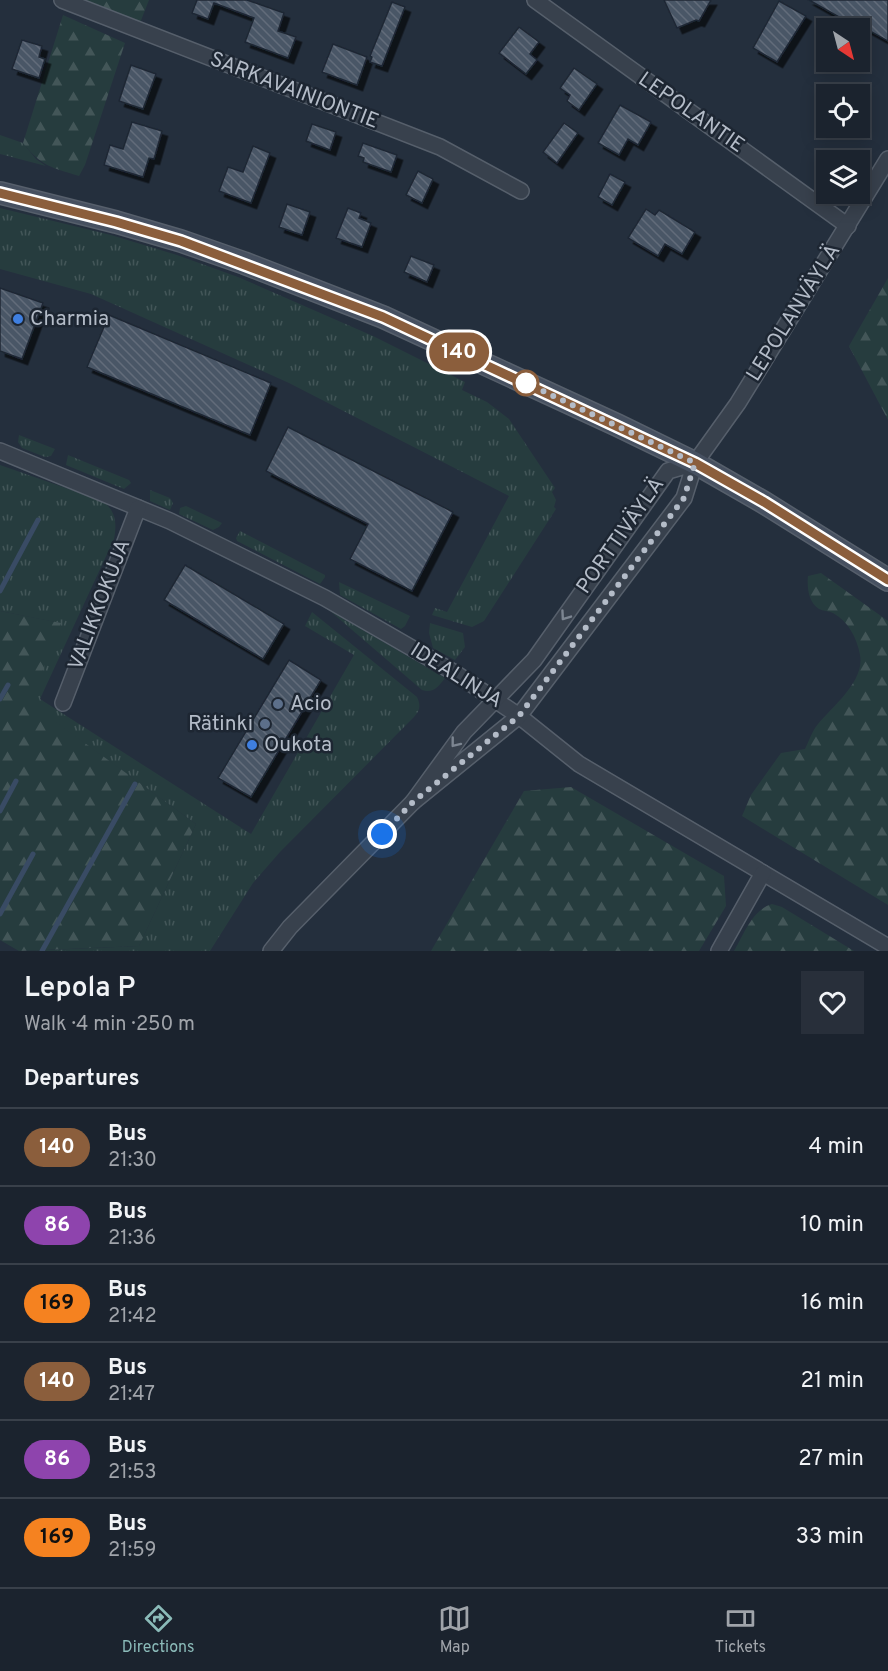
<!DOCTYPE html>
<html lang="en">
<head>
<meta charset="utf-8">
<style>
	:root { --surface:#1b232e; --page:#282f3a; --text:#f1f3f6; --muted:#a0a4aa; --line:#39404a; --accent:#8bbbb9 }
	body { margin:0; font-family:Overpass,sans-serif; background:var(--page); color:var(--text); height:100vh; display:flex; flex-direction:column; font-size:22px; white-space:nowrap }
	* { box-sizing:border-box; margin:0 }
	p { font-size:20px; color:var(--muted) }
	.icon { flex:none; width:33px; height:33px; fill:none; stroke:currentColor; stroke-width:2; stroke-linecap:round; stroke-linejoin:round }
	.map { position:relative; height:951px; overflow:hidden }
	.side { display:flex; flex-direction:column; background:var(--surface); flex:1 }
	.side>* { flex:none }
	.badge { padding:0 12px; border-radius:20px; font-size:21px; line-height:39px }
	.needle { width:39px; rotate:144deg }
	.buttons { position:absolute; left:816px; top:18px; display:grid; gap:12px }
	.buttons a { display:grid; place-items:center; width:54px; height:54px; border-radius:0px; background:var(--surface); box-shadow:0 3px 15px #0003,0 0 0 2px var(--line); font-size:30px }
	.you { position:absolute; width:30px; height:30px; margin:-15px; border:4px solid #fff; border-radius:50%; background:#1a73e8; box-shadow:0 0 0 9px #1a73e833 }
	.map>.badge { position:absolute; translate:-50% -50%; box-shadow:0 0 0 3px #fff }
	h2 { padding:0 24px; font-size:22px; line-height:54px }
	.round { display:grid; place-items:center; flex:none; width:63px; height:63px; border-radius:0px; background:var(--page) }
	.head { display:flex; align-items:center; justify-content:space-between; height:102px; padding:0 24px }
	h1 { font-size:28px; font-weight:600; line-height:45px }
	ul { padding:0; list-style:none }
	li { display:flex; align-items:center; gap:18px; height:78px; padding:0 24px; border-top:2px solid var(--line) }
	li div { flex:1 }
	li b { display:block; font-size:22px }
	li em { font-style:normal }
	li .badge { min-width:66px; font-weight:700; text-align:center }
	.tabs { display:flex; justify-content:space-around; align-items:center; height:84px; border-top:2px solid var(--line); background:var(--surface); font-size:16px; color:var(--muted) }
	.tabs a { display:grid; justify-items:center; gap:3px }
	.tabs .on { color:var(--accent) }
	.map>svg:first-child { display:block }
	.grass { fill:url(#grass-tufts) }
	.forest { fill:url(#forest-firs) }
	.lines { fill:none; stroke-linecap:round; stroke-linejoin:round }
	.stream { stroke:#394b64; stroke-width:5 }
	.building { fill:url(#building-back-hatch); stroke:#1f2834; stroke-width:1.5; filter:url(#shadow) }
	.street-casing { stroke:#565f6b; stroke-width:18 }
	.secondary-casing { stroke:#565f6b; stroke-width:24 }
	.street { stroke:#38414d; stroke-width:15 }
	.secondary { stroke:#465060; stroke-width:21 }
	.oneway { stroke:#7c8591 }
	.line-casing { stroke:#fff; stroke-width:14 }
	.line { stroke:#8b5e3c; stroke-width:9 }
	.walk { stroke:#b4bcc8; stroke-width:6; stroke-dasharray:0 10.8 }
	.shop-dot { fill:#3f7fe0; stroke:#1d2632; stroke-width:2 }
	.stop-dot { fill:#fff; stroke:#8b5e3c; stroke-width:3 }
	.service-dot { fill:#5c6f8a; stroke:#1d2632; stroke-width:2 }
	.labels { text-anchor:middle; dominant-baseline:central; stroke-width:5; stroke-linejoin:round; paint-order:stroke }
	.street-label { font-size:21px; fill:#b4bcc8; stroke:#1d2632 }
	.poi-label { font-size:21px; fill:#b4bcc8; stroke:#1d2632; text-anchor:start }
</style>
</head>
<body>
<div class="map">
<svg width="888" height="951" viewBox="0 0 888 951">
	<defs>
		<pattern id="grass-tufts" width="24" height="20" patternUnits="userSpaceOnUse" patternTransform="scale(1.5)"><rect width="24" height="20" fill="#263c3e"/><path d="M3 7l-1-3M5 7V3M7 7l1-3M15 17l-1-3M17 17v-4M19 17l1-3" fill="none" stroke="#435658"/></pattern>
		<pattern id="forest-firs" width="22" height="20" patternUnits="userSpaceOnUse" patternTransform="scale(1.5)"><rect width="22" height="20" fill="#263c3e"/><path d="M5 1l3.5 6h-7zM16 11l3.5 6h-7z" fill="#435658"/></pattern>
		<pattern id="building-back-hatch" width="6" height="6" patternUnits="userSpaceOnUse" patternTransform="scale(1.5)"><rect width="6" height="6" fill="#4a5666"/><path d="M-1 5l2 2M0 0l6 6M5-1l2 2" fill="none" stroke="#626c7a"/></pattern>
		<filter id="shadow"><feDropShadow dx="5.5" dy="5.5" stdDeviation="0" flood-color="#0009"/></filter>
	</defs>
	<rect width="100%" height="100%" fill="#242f3d"/>
	<!-- grass -->
	<g class="grass">
		<polygon points="0,135 23,143 36,159 46,166 0,154"/>
		<polygon points="0,208 111,235 177,255 238,277 373,336 465,382 462,390 487,402 509,419 555,488 552,492 556,500 554,507 556,509 484,621 472,627 432,615 435,608 447,612 509,496 289,383 91,294 0,269"/>
		<polygon points="19,435 55,449 51,456 45,457 22,448 18,442"/>
		<polygon points="68,455 129,480 131,483 124,489 66,465"/>
		<path d="M0 465 103 501C116 512 117 523 114 539L40 699 251 834 354 655 305 626 312 612 417 697C421 706 420 710 414 717L280 852 253 883 210 951H25L139 946 196 824 29 703 60 623 0 611Z"/>
		<polygon points="150,490 170,498 173,503 170,510 150,501"/>
		<polygon points="186,506 222,523 219,527 213,530 179,514 180,508"/>
		<polygon points="240,531 325,575 325,577 320,584 237,541 236,538"/>
		<polygon points="339,582 410,616 405,626 401,629 340,595"/>
		<path d="M330 611 445 678C439 686 433 694 422 690Z"/>
		<polygon points="430,623 463,633 465,647 455,660 433,648 429,633"/>
	</g>
	<!-- forest -->
	<g class="forest">
		<polygon points="82,0 149,0 140,23"/>
		<path d="M63 15 125 43 85 165 79 176C51 167 42 167 23 143Z"/>
		<polygon points="888,278 888,420 849,346"/>
		<path d="M821 573 888 621V905L742 816 751 795 781 753 805 749C809 741 812 731 818 724 833 706 865 681 860 655 857 638 848 621 833 613 829 611 823 611 819 609 808 602 807 587 808 576Z"/>
		<polygon points="0,611 61,623 30,703 196,824 139,946 19,951 0,940"/>
		<polygon points="571,787 724,876 726,906 699,951 431,951 524,791"/>
		<path d="M772 904 782 907 854 951H734C744 934 752 910 772 904Z"/>
	</g>
	<g class="lines">
		<!-- stream -->
		<g class="stream">
			<polyline points="0,591 38,520"/>
			<polyline points="0,699 8,685"/>
			<polyline points="0,811 16,781"/>
			<polyline points="0,914 33,854"/>
			<polyline points="42,951 135,784"/>
		</g>
	</g>
	<!-- building -->
	<g class="building">
		<polygon points="197,0 247,0 284,13 278,31 296,37 288,58 245,42 254,18 214,3 208,19 192,13"/>
		<polygon points="664,0 711,0 699,21 696,20 677,28"/>
		<polygon points="809,0 888,0 888,41 847,18 846,21"/>
		<polygon points="779,1 806,16 777,62 753,48"/>
		<polygon points="392,2 405,7 382,66 370,62 372,57 370,56"/>
		<polygon points="519,27 539,42 530,54 537,60 526,74 499,53"/>
		<polygon points="22,40 42,46 39,57 45,59 39,78 12,69"/>
		<polygon points="333,44 367,57 357,85 322,72"/>
		<polygon points="131,65 156,74 143,109 119,101"/>
		<polygon points="574,68 597,84 579,110 567,101 570,95 560,88"/>
		<polygon points="620,105 651,122 638,145 628,139 619,155 598,143"/>
		<polygon points="132,122 162,131 154,159 149,158 143,177 104,165 110,145 123,149"/>
		<polygon points="564,123 578,133 557,163 543,152"/>
		<polygon points="312,124 336,132 330,150 306,141"/>
		<polygon points="363,143 397,155 391,172 363,162 364,158 358,156"/>
		<polygon points="253,146 270,153 251,203 219,191 228,167 243,172"/>
		<polygon points="418,171 433,179 422,203 406,195"/>
		<polygon points="610,174 625,182 612,205 598,197"/>
		<polygon points="287,204 310,212 302,235 279,227"/>
		<polygon points="348,208 361,213 359,218 371,223 362,247 336,238"/>
		<polygon points="646,209 655,215 659,210 695,232 682,254 665,244 658,256 628,238"/>
		<polygon points="411,256 434,265 427,282 404,272"/>
		<polygon points="0,288 43,303 22,359 0,351"/>
		<polygon points="109,315 271,383 250,435 87,367"/>
		<polygon points="288,427 453,512 412,591 350,559 368,524 266,471"/>
		<polygon points="185,565 284,624 263,659 164,600"/>
		<polygon points="289,660 321,680 251,797 218,778"/>
	</g>
	<g class="lines">
		<!-- street casing -->
		<g class="street-casing">
			<g id="street">
				<polyline points="62,0 440,147 521,191"/>
				<polyline points="535,0 848,226"/>
				<polyline points="0,451 170,521 325,598 455,673 519,716 579,764 888,947"/>
				<polyline points="695,463 668,471 534,660 464,732 413,802 519,716 684,498 695,463 738,403 888,159"/>
				<polyline points="63,703 138,508"/>
				<polyline points="271,951 290,927 413,802"/>
				<polyline points="719,951 763,873"/>
			</g>
		</g>
		<!-- secondary casing -->
		<g class="secondary-casing">
			<polyline id="secondary" points="0,193 116,222 181,241 244,263 383,317 617,425 695,463 763,502 888,580"/>
		</g>
		<!-- street -->
		<use href="#street" class="street"/>
		<!-- secondary -->
		<use href="#secondary" class="secondary"/>
	</g>
	<!-- one-way arrows -->
	<defs><path id="oneway-chevron" d="M-2-3.5L2.5 0L-2 3.5" fill="none" stroke-width="1.6" stroke-linecap="round" stroke-linejoin="round" transform="scale(1.5)"/></defs>
	<g class="oneway">
		<use href="#oneway-chevron" transform="translate(565 616) rotate(125)"/>
		<use href="#oneway-chevron" transform="translate(455 743) rotate(128)"/>
	</g>
	<g class="lines">
		<!-- line casing -->
		<g class="line-casing">
			<polyline id="line" points="0,193 116,222 181,241 383,317 695,463 764,502 888,580"/>
		</g>
		<!-- line -->
		<use href="#line" class="line"/>
		<!-- walk -->
		<polyline class="walk" points="382,834 413,802 519,716 684,498 695,463 526,383"/>
	</g>
	<!-- markers -->
	<g class="shop-dot">
		<circle cx="18" cy="319" r="6"/>
		<circle cx="252" cy="745" r="6"/>
	</g>
	<circle class="stop-dot" cx="526" cy="383" r="12"/>
	<g class="service-dot">
		<circle cx="278" cy="704" r="6"/>
		<circle cx="265" cy="724" r="6"/>
	</g>
	<g class="labels">
		<!-- street labels -->
		<g class="street-label">
			<text transform="translate(294 91) rotate(21)">SARKAVAINIONTIE</text>
			<text transform="translate(691 113) rotate(35)">LEPOLANTIE</text>
			<text transform="translate(794 313) rotate(-58)">LEPOLANVÄYLÄ</text>
			<text transform="translate(621 536) rotate(-55)">PORTTIVÄYLÄ</text>
			<text transform="translate(100 605) rotate(-69)">VALIKKOKUJA</text>
			<text transform="translate(456 676) rotate(32)">IDEALINJA</text>
		</g>
		<!-- poi labels -->
		<g class="poi-label">
			<text x="30" y="319">Charmia</text>
			<text x="290" y="704">Acio</text>
			<text x="253" y="724" text-anchor="end">Rätinki</text>
			<text x="264" y="745">Oukota</text>
		</g>
	</g>
</svg>
<div class="buttons">
<a><svg class="needle" viewBox="-14 -14 28 28"><path d="M0-13l5 13h-10z" fill="#e53935"/><path d="M0 13l5-13h-10z" fill="#a0a4aa"/></svg></a>
<a><svg class="icon" aria-label="locate" viewBox="0 0 24 24"><circle cx="12" cy="12" r="6"/><path d="M12 2v4M12 18v4M2 12h4M18 12h4"/></svg></a>
<a><svg class="icon" aria-label="layers" viewBox="0 0 24 24"><path d="M12 4l9 5-9 5-9-5zM3 14l9 5 9-5"/></svg></a>
</div>
<div class="you" style="left:382px;top:834px"></div>
<b class="badge" style="left:459px;top:352px;background:#8b5e3c;color:#fff">140</b>
</div>
<section class="side">
<div class="head"><div><h1>Lepola P</h1><p>Walk · 4 min · 250 m</p></div><a class="round"><svg class="icon" aria-label="heart" viewBox="0 0 24 24"><path d="M12 20l-8-8c-3-5 5-10 8-4 3-6 11-1 8 4z"/></svg></a></div>
<h2>Departures</h2>
<ul>
<li><span class="badge" style="background:#8b5e3c;color:#fff">140</span><div><b>Bus</b><p>21:30</p></div><em>4 min</em></li>
<li><span class="badge" style="background:#8e44ad;color:#fff">86</span><div><b>Bus</b><p>21:36</p></div><em>10 min</em></li>
<li><span class="badge" style="background:#f58220;color:#111">169</span><div><b>Bus</b><p>21:42</p></div><em>16 min</em></li>
<li><span class="badge" style="background:#8b5e3c;color:#fff">140</span><div><b>Bus</b><p>21:47</p></div><em>21 min</em></li>
<li><span class="badge" style="background:#8e44ad;color:#fff">86</span><div><b>Bus</b><p>21:53</p></div><em>27 min</em></li>
<li><span class="badge" style="background:#f58220;color:#111">169</span><div><b>Bus</b><p>21:59</p></div><em>33 min</em></li>
</ul>
</section>
<nav class="tabs">
<a class="on"><svg class="icon" aria-label="directions" viewBox="0 0 24 24"><path d="M12 3l9 9-9 9-9-9zM9 14v-3h6M13 9l2 2-2 2"/></svg>Directions</a>
<a><svg class="icon" aria-label="map" viewBox="0 0 24 24"><path d="M3 6l6-2 6 2 6-2v14l-6 2-6-2-6 2zM9 4v14M15 6v14"/></svg>Map</a>
<a><svg class="icon" aria-label="tickets" viewBox="0 0 24 24"><path d="M3 7h18v10H3zM15 7v10"/></svg>Tickets</a>
</nav>
</body>
</html>
